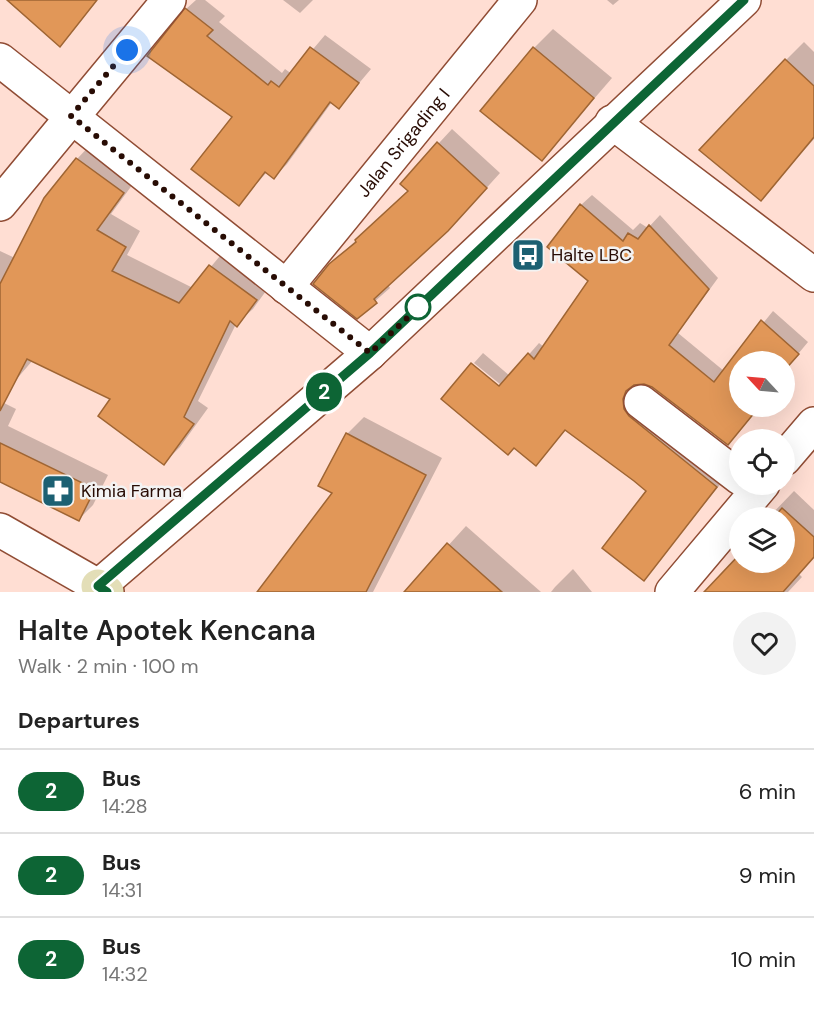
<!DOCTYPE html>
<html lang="en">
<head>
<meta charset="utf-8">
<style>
	:root { --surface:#fff; --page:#f2f2f2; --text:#222; --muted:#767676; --line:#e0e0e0 }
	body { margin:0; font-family:"DM Sans",sans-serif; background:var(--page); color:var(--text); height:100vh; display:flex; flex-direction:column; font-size:22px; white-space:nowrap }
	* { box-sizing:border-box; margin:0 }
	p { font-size:20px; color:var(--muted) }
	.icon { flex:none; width:33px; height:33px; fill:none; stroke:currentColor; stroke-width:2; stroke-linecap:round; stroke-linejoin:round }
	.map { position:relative; height:592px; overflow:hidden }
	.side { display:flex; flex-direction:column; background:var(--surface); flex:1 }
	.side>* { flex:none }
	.badge { padding:0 12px; border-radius:20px; font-size:21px; line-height:39px }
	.needle { width:39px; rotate:296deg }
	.tools { position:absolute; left:729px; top:351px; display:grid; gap:12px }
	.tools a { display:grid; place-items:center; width:66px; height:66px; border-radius:50%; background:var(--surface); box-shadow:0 6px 24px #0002; font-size:30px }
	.you { position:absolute; width:30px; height:30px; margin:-15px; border:4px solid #fff; border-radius:50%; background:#1a73e8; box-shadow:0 0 0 9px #1a73e833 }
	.map>.badge { position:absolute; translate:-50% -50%; box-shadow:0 0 0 3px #fff }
	h2 { padding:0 18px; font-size:22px; line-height:54px }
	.round { display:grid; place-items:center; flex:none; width:63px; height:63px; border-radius:32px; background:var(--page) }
	.overview { display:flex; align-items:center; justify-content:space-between; height:102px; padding:0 18px }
	h1 { font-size:28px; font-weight:600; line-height:45px }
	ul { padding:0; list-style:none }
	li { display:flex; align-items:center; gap:18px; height:84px; padding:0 18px; border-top:2px solid var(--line) }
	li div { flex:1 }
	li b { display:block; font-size:22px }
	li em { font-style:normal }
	li .badge { min-width:66px; font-weight:700; text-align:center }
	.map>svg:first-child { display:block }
	.shadow { fill:#0003 }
	.building { fill:#e19758; stroke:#9f6533; stroke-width:1.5 }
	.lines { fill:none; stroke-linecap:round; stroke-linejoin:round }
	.minor-casing { stroke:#904c34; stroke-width:36 }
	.tertiary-casing { stroke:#904c34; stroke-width:36 }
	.secondary-casing { stroke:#904c34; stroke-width:36 }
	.minor { stroke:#fff; stroke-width:33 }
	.tertiary { stroke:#fff; stroke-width:33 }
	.secondary { stroke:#e3deb7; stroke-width:33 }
	.line-casing { stroke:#fff; stroke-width:14 }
	.line { stroke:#0d6535; stroke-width:9 }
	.walk { stroke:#280c04; stroke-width:6; stroke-dasharray:0 10.8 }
	.stop-dot { fill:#fff; stroke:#0d6535; stroke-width:3 }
	.labels { text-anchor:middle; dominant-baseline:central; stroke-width:5; stroke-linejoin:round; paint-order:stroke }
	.street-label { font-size:18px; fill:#280c04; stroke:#f3f3f3 }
	.poi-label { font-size:18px; fill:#280c04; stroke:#f3f3f3; text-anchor:start }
</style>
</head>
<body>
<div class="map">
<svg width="814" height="592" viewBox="0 0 814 592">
	<rect width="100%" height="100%" fill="#ffded3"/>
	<!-- shadow -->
	<g class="shadow">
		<polygon points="196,0 205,0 225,16 219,22 282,73 285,69 292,74 325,35 371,69 339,107 332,102 287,164 274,177 267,172 239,204 234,116 186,9"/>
		<polygon points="283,0 313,0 300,13"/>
		<polygon points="607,0 619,0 613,5"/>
		<polygon points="553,29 612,78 542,159 534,48"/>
		<polygon points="804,42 814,52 814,139 761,199 786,60"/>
		<polygon points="452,129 500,173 463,214 388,285 390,288 357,317 330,265 409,190 402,183"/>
		<polygon points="92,143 138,177 111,214 140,231 127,255 193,288 225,250 271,284 253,309 236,324 198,401 208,408 180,447 164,463 112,399 33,360 15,381 0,373 0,251 15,258 77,159"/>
		<polygon points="592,195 633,230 640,223 648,228 660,215 718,278 678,333 724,371 773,311 808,342 784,371 784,362 740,362 740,406 760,406 738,432 653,386 644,382 635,383 634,398 727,476 644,579 648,491 566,429 546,453 504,392 506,389 474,363 483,353 510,376 539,343 544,347 590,280 581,205"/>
		<polygon points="0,401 16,409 8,426 108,475 93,505 79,519 0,480"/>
		<polygon points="364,417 442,458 373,592 276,592 334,492 347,434"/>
		<polygon points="794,491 814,510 814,557 799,574 802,577 788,592 727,592 740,562 784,562 784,518 768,518"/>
		<polygon points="466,526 541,592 406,592"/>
		<polygon points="573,569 592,592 551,592 555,587"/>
	</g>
	<!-- building -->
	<g class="building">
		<polygon points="7,0 97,0 60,47"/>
		<polygon points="185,8 213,30 207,36 268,85 271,81 279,87 310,47 359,83 339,109 330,102 274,179 265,172 239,206 191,169 232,117 147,56"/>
		<polygon points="533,47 594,98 542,161 480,111"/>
		<polygon points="785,59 814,86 814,137 761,201 699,150"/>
		<polygon points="437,142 487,188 448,231 374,299 377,303 357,319 313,284 329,264 356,242 355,240 408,191 400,184"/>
		<polygon points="76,158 124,193 97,230 126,247 112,271 179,303 209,265 257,300 237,327 230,321 184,417 194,424 164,465 98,416 110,399 27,359 0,411 0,284 44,198"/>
		<polygon points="580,204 623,241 628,233 638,239 649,225 709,289 669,345 714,382 761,320 799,354 784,371 784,362 740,362 740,406 755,406 753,410 755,412 728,445 652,387 644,384 634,385 626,391 623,399 624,409 629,416 717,487 644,581 602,548 646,491 634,481 565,430 536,466 514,448 508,455 441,399 471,363 499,386 528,353 534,359 588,281 547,247"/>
		<polygon points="346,433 426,475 366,592 257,592 332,493 318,486"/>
		<polygon points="0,443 95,489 79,521 0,482"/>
		<polygon points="782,508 814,537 814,557 783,592 704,592 740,554 740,562 784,562 784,518 773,518"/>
		<polygon points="447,543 502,592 404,592"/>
	</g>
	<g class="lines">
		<!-- minor casing -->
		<g class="minor-casing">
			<g id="minor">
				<polyline points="0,60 370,353"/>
				<polyline points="612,122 814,275"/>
				<polyline points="0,204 169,0"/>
				<path id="s1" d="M286 287 520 0"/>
				<polyline points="641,402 740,478"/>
				<polyline points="784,459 814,424"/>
				<polyline points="672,592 763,484"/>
			</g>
		</g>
		<!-- tertiary casing -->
		<g class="tertiary-casing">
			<g id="tertiary">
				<polyline points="0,530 98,586"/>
				<polyline points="92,592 370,353 744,0"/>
			</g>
		</g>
		<!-- secondary casing -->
		<g class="secondary-casing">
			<polyline id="secondary" points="98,586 107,592"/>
		</g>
		<!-- minor -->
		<use href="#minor" class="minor"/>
		<!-- tertiary -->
		<use href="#tertiary" class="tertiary"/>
		<!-- secondary -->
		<use href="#secondary" class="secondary"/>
	</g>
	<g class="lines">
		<!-- line casing -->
		<g class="line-casing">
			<polyline id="line" points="107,592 98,586 370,353 744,0"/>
		</g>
		<!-- line -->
		<use href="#line" class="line"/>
		<!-- walk -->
		<polyline class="walk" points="127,50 71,116 370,353 422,304 418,307"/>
	</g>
	<!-- icons -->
	<defs>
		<g id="bus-square" transform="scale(1.725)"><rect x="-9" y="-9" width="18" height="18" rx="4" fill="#1c6072" stroke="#f3f3f3"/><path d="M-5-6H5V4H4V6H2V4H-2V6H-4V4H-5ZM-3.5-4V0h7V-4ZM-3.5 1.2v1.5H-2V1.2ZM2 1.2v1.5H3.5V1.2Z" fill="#fff"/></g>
		<g id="pharmacy-square" transform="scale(1.725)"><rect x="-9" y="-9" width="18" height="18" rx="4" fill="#1c6072" stroke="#f3f3f3"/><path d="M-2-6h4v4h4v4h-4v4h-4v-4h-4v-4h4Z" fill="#fff"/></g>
	</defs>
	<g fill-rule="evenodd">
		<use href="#bus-square" x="528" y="255"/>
		<use href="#pharmacy-square" x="58" y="491"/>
	</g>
	<!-- markers -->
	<circle class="stop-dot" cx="418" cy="307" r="12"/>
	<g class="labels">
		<!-- street labels -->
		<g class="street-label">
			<text stroke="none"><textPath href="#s1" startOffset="186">Jalan Srigading I</textPath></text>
		</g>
		<!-- poi labels -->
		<g class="poi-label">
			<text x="551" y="255">Halte LBC</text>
			<text x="81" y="491">Kimia Farma</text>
		</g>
	</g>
</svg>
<div class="tools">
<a><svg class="needle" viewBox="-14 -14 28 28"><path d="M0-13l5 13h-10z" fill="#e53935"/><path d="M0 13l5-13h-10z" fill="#767676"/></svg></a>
<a><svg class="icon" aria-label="locate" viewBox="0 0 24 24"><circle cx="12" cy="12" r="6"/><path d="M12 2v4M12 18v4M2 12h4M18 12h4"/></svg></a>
<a><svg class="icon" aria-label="layers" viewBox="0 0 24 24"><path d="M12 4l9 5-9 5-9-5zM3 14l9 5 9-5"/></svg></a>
</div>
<div class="you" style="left:127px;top:50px"></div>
<b class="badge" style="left:324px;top:392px;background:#0d6535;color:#fff">2</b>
</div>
<section class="side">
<div class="overview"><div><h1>Halte Apotek Kencana</h1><p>Walk · 2 min · 100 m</p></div><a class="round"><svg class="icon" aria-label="heart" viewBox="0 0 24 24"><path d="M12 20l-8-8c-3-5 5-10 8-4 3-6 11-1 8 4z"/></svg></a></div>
<h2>Departures</h2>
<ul>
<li><span class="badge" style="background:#0d6535;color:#fff">2</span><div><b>Bus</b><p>14:28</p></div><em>6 min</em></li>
<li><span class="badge" style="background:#0d6535;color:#fff">2</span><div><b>Bus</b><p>14:31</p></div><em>9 min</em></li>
<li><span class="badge" style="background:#0d6535;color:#fff">2</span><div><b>Bus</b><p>14:32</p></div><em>10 min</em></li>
</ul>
</section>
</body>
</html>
